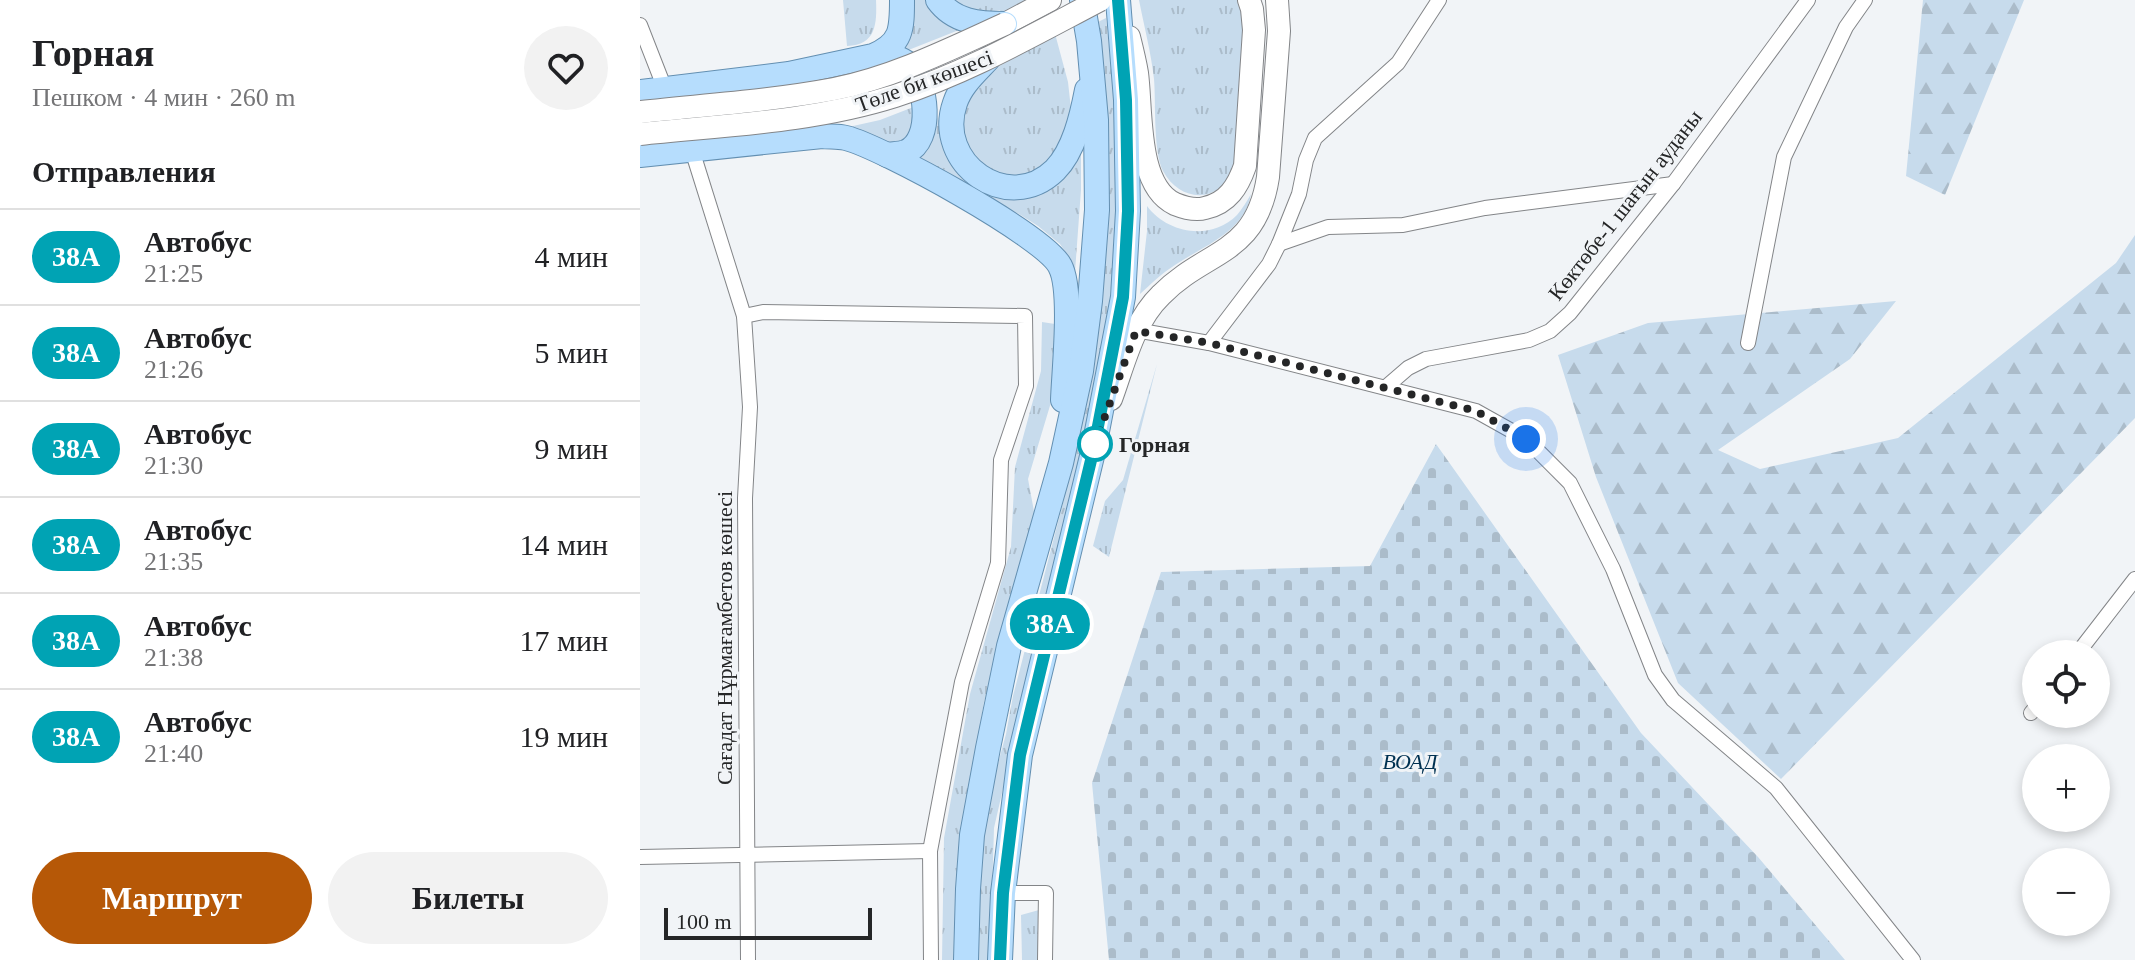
<!DOCTYPE html>
<html lang="ru">
<head>
<meta charset="utf-8">
<style>
	:root { --surface:#fff; --page:#f2f2f2; --text:#202124; --muted:#757577; --line:#e0e0e0; --accent:#b65807 }
	body { margin:0; font-family:"Times New Roman",serif; background:var(--page); color:var(--text); height:100vh; display:flex; flex-direction:column; font-size:30px; white-space:nowrap }
	* { box-sizing:border-box; margin:0 }
	p { font-size:26px; color:var(--muted) }
	.icon { flex:none; width:44px; height:44px; fill:none; stroke:currentColor; stroke-width:2; stroke-linecap:round; stroke-linejoin:round }
	.map { position:relative; flex:1; overflow:hidden }
	.side { display:flex; flex-direction:column; background:var(--surface); width:640px }
	.side>* { flex:none }
	.badge { padding:0 16px; border-radius:26px; font-size:28px; line-height:52px }
	.fabs { position:absolute; left:1382px; top:640px; display:grid; gap:16px }
	.fabs a { display:grid; place-items:center; width:88px; height:88px; border-radius:50%; background:var(--surface); box-shadow:0 4px 12px #0003; font-size:40px }
	.scale { position:absolute; left:24px; bottom:20px; width:208px; box-sizing:border-box; padding-left:8px; border:4px solid #252627; border-top:0; font-size:22px; line-height:28px; white-space:nowrap; color:#252627; -webkit-text-stroke:6px #f1f4f7; paint-order:stroke }
	.you { position:absolute; width:40px; height:40px; margin:-20px; border:6px solid #fff; border-radius:50%; background:#1a73e8; box-shadow:0 0 0 12px #1a73e833 }
	.map>.badge { position:absolute; translate:-50% -50%; box-shadow:0 0 0 4px #fff }
	h2 { padding:0 32px; font-size:30px; line-height:72px }
	.round { display:grid; place-items:center; flex:none; width:84px; height:84px; border-radius:42px; background:var(--page) }
	.headline { display:flex; align-items:center; justify-content:space-between; height:136px; padding:0 32px }
	h1 { font-size:38px; font-weight:800; line-height:60px }
	.cta { display:flex; gap:16px; margin-top:auto; padding:16px 32px }
	.cta a { flex:1; height:92px; border-radius:48px; background:var(--accent); color:#fff; font-size:32px; font-weight:800; line-height:92px; text-align:center }
	.cta a+a { background:var(--page); color:var(--text) }
	ul { padding:0; list-style:none }
	li { display:flex; align-items:center; gap:24px; height:96px; padding:0 32px; border-top:2px solid var(--line) }
	li div { flex:1 }
	li b { display:block; font-size:30px }
	li em { font-style:normal }
	li .badge { min-width:88px; font-weight:700; text-align:center }
	main { display:flex; flex:1; min-height:0 }
	.map>svg:first-child { display:block }
	.grass { fill:url(#grass-tufts) }
	.forest { fill:url(#forest-firs) }
	.cemetery { fill:url(#cemetery-stones) }
	.lines { fill:none; stroke-linecap:round; stroke-linejoin:round }
	.minor-casing { stroke:#838588; stroke-width:16 }
	.secondary-casing { stroke:#838588; stroke-width:24 }
	.primary-casing { stroke:#638fb1; stroke-width:26 }
	.minor { stroke:#fff; stroke-width:14 }
	.secondary { stroke:#fff; stroke-width:22 }
	.primary { stroke:#b6ddfd; stroke-width:24 }
	.secondary-bridge-casing { stroke:#838588; stroke-width:24; stroke-linecap:butt }
	.secondary-bridge { stroke:#fff; stroke-width:22 }
	.line-casing { stroke:#fff; stroke-width:18 }
	.line { stroke:#00a3b4; stroke-width:12 }
	.walk { stroke:#252627; stroke-width:8; stroke-dasharray:0 14.4 }
	.stop-dot { fill:#fff; stroke:#00a3b4; stroke-width:4 }
	.labels { text-anchor:middle; dominant-baseline:central; stroke-width:6; stroke-linejoin:round; paint-order:stroke }
	.street-label { font-size:22px; fill:#252627; stroke:#f1f4f7 }
	.stop-label { font-size:22px; font-weight:bold; fill:#252627; stroke:#f1f4f7; text-anchor:start }
	.park-label { font-size:22px; font-style:italic; fill:#003151; stroke:#f1f4f7 }
</style>
</head>
<body>
<main>
<section class="side">
<div class="headline"><div><h1>Горная</h1><p>Пешком · 4 мин · 260 m</p></div><a class="round"><svg class="icon" aria-label="heart" viewBox="0 0 24 24"><path d="M12 20l-8-8c-3-5 5-10 8-4 3-6 11-1 8 4z"/></svg></a></div>
<h2>Отправления</h2>
<ul>
<li><span class="badge" style="background:#00a3b4;color:#fff">38А</span><div><b>Автобус</b><p>21:25</p></div><em>4 мин</em></li>
<li><span class="badge" style="background:#00a3b4;color:#fff">38А</span><div><b>Автобус</b><p>21:26</p></div><em>5 мин</em></li>
<li><span class="badge" style="background:#00a3b4;color:#fff">38А</span><div><b>Автобус</b><p>21:30</p></div><em>9 мин</em></li>
<li><span class="badge" style="background:#00a3b4;color:#fff">38А</span><div><b>Автобус</b><p>21:35</p></div><em>14 мин</em></li>
<li><span class="badge" style="background:#00a3b4;color:#fff">38А</span><div><b>Автобус</b><p>21:38</p></div><em>17 мин</em></li>
<li><span class="badge" style="background:#00a3b4;color:#fff">38А</span><div><b>Автобус</b><p>21:40</p></div><em>19 мин</em></li>
</ul>
<div class="cta"><a>Маршрут</a><a>Билеты</a></div>
</section>
<div class="map">
<svg width="1495" height="960" viewBox="0 0 1495 960">
	<defs>
		<pattern id="grass-tufts" width="24" height="20" patternUnits="userSpaceOnUse" patternTransform="scale(2)"><rect width="24" height="20" fill="#c7dbec"/><path d="M3 7l-1-3M5 7V3M7 7l1-3M15 17l-1-3M17 17v-4M19 17l1-3" fill="none" stroke="#abbcca"/></pattern>
		<pattern id="forest-firs" width="22" height="20" patternUnits="userSpaceOnUse" patternTransform="scale(2)"><rect width="22" height="20" fill="#c7dbec"/><path d="M5 1l3.5 6h-7zM16 11l3.5 6h-7z" fill="#abbcca"/></pattern>
		<pattern id="cemetery-stones" width="16" height="16" patternUnits="userSpaceOnUse" patternTransform="scale(2)"><rect width="16" height="16" fill="#c7dbec"/><path d="M2 7V4a2 2 0 0 1 4 0v3zM10 15v-3a2 2 0 0 1 4 0v3z" fill="#abbcca"/></pattern>
	</defs>
	<rect width="100%" height="100%" fill="#f1f4f7"/>
	<!-- grass -->
	<g class="grass">
		<path d="M203 0H236C237 24 236 45 207 46Z"/>
		<path d="M271 0H286C293 14 305 24 319 30L266 51 264 48Z"/>
		<path d="M310 0H406L428 82 432 118 413 165 369 180 339 164 323 136 321 120 331 92 351 71 378 55 360 10C340 14 327 12 310 0Z"/>
		<path d="M499 0H597L604 21 597 150C596 156 596 163 593 169 580 204 540 203 523 171 513 151 516 103 514 79 511 52 504 26 499 0Z"/>
		<polygon points="466,18 479,142 472,279 462,364 433,500 381,698 375,736 354,828 350,960 335,960 341,826 366,734 373,696 424,499 444,409 463,277 469,143 458,22"/>
		<polygon points="276,106 271,138 247,146 213,129 213,126 240,120"/>
		<polygon points="293,110 300,123 362,196 441,145 441,190 435,272 428,256 420,244 398,226 379,214 266,158"/>
		<path d="M611 194C605 232 563 246 535 265 522 273 511 284 500 294L507 231V206C528 234 571 241 597 215 602 209 607 201 611 194Z"/>
		<polygon points="402,322 415,324 412,399 388,479 396,522 344,702 318,861 316,960 302,960 304,838 330,694 371,547 375,467 401,371"/>
		<polygon points="517,364 469,557 453,546 465,501 483,480"/>
		<polygon points="399,910 398,960 382,960 381,915"/>
	</g>
	<!-- forest -->
	<g class="forest">
		<polygon points="1283,0 1384,0 1305,195 1266,176"/>
		<polygon points="1495,235 1495,418 1141,779 1038,683 956,477 918,355 1008,323 1256,301 1210,359 1078,450 1120,469 1258,438 1476,263"/>
	</g>
	<!-- cemetery -->
	<polygon class="cemetery" points="796,444 1001,733 1118,857 1205,960 469,960 452,783 521,572 730,566"/>
	<g class="lines">
		<!-- minor casing -->
		<g class="minor-casing">
			<g id="minor">
				<polyline points="0,25 25,89"/>
				<polyline points="52,150 104,316 110,407 105,498 108,960"/>
				<polyline points="639,244 688,227 763,225 845,208 1033,184"/>
				<polyline points="104,316 123,312 385,316 386,386 361,460 358,563 322,682 290,851 291,960"/>
				<polyline points="490,329 569,343 836,411 886,439 930,483 973,569 1015,675 1033,700 1136,788 1273,960"/>
				<polyline points="569,343 629,264 639,244 659,194 666,160 675,138 758,63 799,0"/>
				<polyline points="1108,343 1144,157 1206,27 1225,0"/>
				<polyline points="746,387 768,368 786,359 889,340 910,331 930,313 1033,184 1168,0"/>
				<polyline points="1437,654 1495,579"/>
				<polyline points="1391,713 1396,707"/>
				<polyline points="0,857 290,851"/>
				<polyline points="363,893 406,893 405,960"/>
			</g>
		</g>
		<!-- secondary casing -->
		<g class="secondary-casing">
			<g id="secondary">
				<polyline points="365,24 410,0"/>
				<path d="M489 37C492 49 495 61 497 73 502 110 496 186 535 204 545 208 555 211 565 208 588 203 598 186 605 166L614 30 612 9 609 0"/>
				<path d="M471 399C484 364 493 322 521 295 566 249 616 256 628 177L639 31 637 0"/>
			</g>
		</g>
		<!-- primary casing -->
		<g class="primary-casing">
			<g id="primary">
				<path d="M298 0C314 22 339 24 365 24"/>
				<path d="M348 59C335 73 321 85 315 103 294 163 368 216 415 170 434 151 442 116 447 90"/>
				<path d="M0 92 149 74 233 56C262 44 262 29 262 0"/>
				<path d="M0 155 182 136C189 137 198 136 206 138 242 147 405 236 420 266 433 290 424 370 423 400"/>
				<path d="M247 155C253 154 261 154 266 152 294 140 287 82 268 64 264 60 257 58 251 56"/>
				<polyline points="326,960 328,889 332,835 348,748 369,646 421,463 441,371 450,301 457,210 456,120 449,41 442,0"/>
				<polyline points="360,960 363,893 380,755 453,452 483,297 488,211 486,100 478,0"/>
			</g>
		</g>
		<!-- minor -->
		<use href="#minor" class="minor"/>
		<!-- secondary -->
		<use href="#secondary" class="secondary"/>
		<!-- primary -->
		<use href="#primary" class="primary"/>
		<!-- secondary-bridge casing -->
		<g class="secondary-bridge-casing">
			<g id="secondary-bridge">
				<path d="M0 112C64 105 130 101 194 89 254 77 310 49 365 24"/>
				<path d="M0 134C85 125 173 122 255 96 327 73 393 35 460 0"/>
			</g>
		</g>
		<!-- secondary-bridge -->
		<use href="#secondary-bridge" class="secondary-bridge"/>
	</g>
	<g class="lines">
		<!-- line casing -->
		<g class="line-casing">
			<polyline id="line" points="360,960 363,893 380,755 453,452 483,297 488,211 486,100 478,0"/>
		</g>
		<!-- line -->
		<use href="#line" class="line"/>
		<!-- walk -->
		<polyline class="walk" points="455,444 496,331 569,343 836,411 886,439"/>
	</g>
	<!-- markers -->
	<circle class="stop-dot" cx="455" cy="444" r="16"/>
	<g class="labels">
		<!-- street labels -->
		<g class="street-label">
			<text transform="translate(284 81) rotate(-20)">Төле би көшесі</text>
			<text transform="translate(985 205) rotate(-52)">Көктөбе-1 шағын ауданы</text>
			<text transform="translate(84 638) rotate(-90)">Сағадат Нұрмағамбетов көшесі</text>
		</g>
		<!-- stop labels -->
		<g class="stop-label">
			<text x="479" y="444">Горная</text>
		</g>
		<!-- park labels -->
		<g class="park-label">
			<text x="770" y="761">ВОАД</text>
		</g>
	</g>
</svg>
<div class="fabs">
<a><svg class="icon" aria-label="locate" viewBox="0 0 24 24"><circle cx="12" cy="12" r="6"/><path d="M12 2v4M12 18v4M2 12h4M18 12h4"/></svg></a>
<a>+</a>
<a>−</a>
</div>
<div class="scale">100 m</div>
<div class="you" style="left:886px;top:439px"></div>
<b class="badge" style="left:410px;top:624px;background:#00a3b4;color:#fff">38А</b>
</div>
</main>
</body>
</html>
